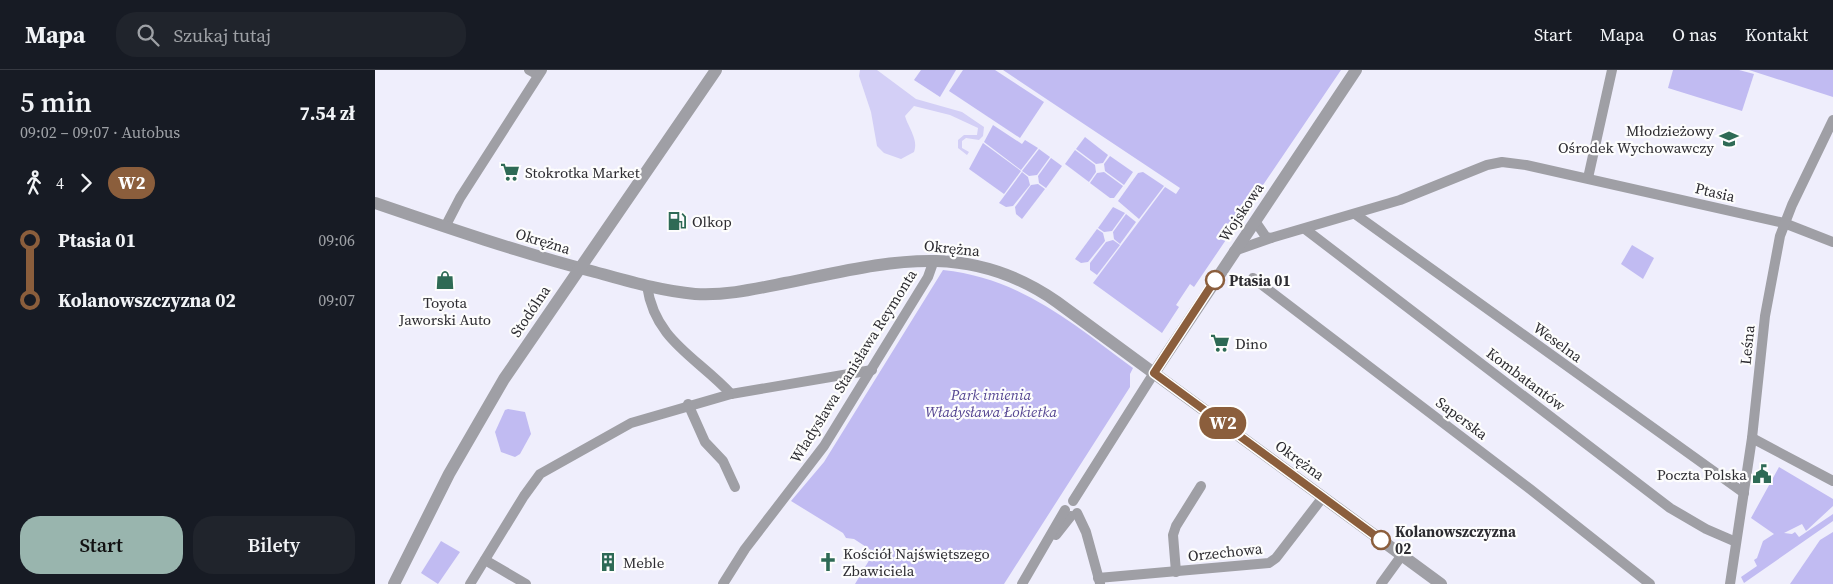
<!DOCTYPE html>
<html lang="pl">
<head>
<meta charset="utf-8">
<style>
	:root { --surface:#171b24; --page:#20242c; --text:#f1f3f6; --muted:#9ea1a6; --line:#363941; --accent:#99b5ae }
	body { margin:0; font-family:"Source Serif 4",serif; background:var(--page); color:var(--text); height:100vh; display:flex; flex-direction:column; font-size:19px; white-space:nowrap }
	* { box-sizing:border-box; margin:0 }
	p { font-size:16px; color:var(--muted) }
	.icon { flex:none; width:28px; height:28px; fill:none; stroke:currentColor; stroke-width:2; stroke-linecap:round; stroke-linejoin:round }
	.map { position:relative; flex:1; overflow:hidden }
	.side { display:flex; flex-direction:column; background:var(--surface); width:375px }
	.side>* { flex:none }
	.badge { padding:0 10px; border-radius:16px; font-size:18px; line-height:32px }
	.map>.badge { position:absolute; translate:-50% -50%; box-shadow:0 0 0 2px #fff }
	.legs { display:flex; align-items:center; gap:8px; height:55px; padding:0 20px; font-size:16px }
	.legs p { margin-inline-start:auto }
	.head { display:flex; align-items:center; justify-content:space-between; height:85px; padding:0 20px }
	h1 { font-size:28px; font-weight:600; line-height:38px }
	.button { display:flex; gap:10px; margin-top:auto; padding:10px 20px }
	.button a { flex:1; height:58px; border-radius:20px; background:var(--accent); color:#111; font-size:20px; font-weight:600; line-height:58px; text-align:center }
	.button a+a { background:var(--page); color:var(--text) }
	ul { padding:0 20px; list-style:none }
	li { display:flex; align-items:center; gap:18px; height:60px; font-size:19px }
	li i { display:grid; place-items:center; width:8px; height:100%; margin:0 6px; background:currentColor }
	li i::after { content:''; width:12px; height:12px; margin:-6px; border:4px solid; border-radius:50%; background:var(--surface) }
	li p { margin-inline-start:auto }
	li:first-child i { background:linear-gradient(#0000 50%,currentColor 0) }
	li:last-child i { background:linear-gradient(currentColor 50%,#0000 0) }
	header { display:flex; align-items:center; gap:30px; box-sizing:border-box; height:70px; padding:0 25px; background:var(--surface); border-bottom:1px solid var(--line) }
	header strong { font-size:24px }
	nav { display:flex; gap:28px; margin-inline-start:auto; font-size:18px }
	.search { width:350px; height:45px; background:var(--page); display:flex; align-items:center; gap:12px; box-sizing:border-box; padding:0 18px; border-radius:20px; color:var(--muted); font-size:19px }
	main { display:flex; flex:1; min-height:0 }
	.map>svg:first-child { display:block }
	.green { fill:#c1bbf2 }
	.water { fill:#d3cff6 }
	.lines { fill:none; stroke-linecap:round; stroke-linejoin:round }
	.minor { stroke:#9f9fa5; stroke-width:10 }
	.tertiary { stroke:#9f9fa5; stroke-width:12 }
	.line-1-casing { stroke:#fff; stroke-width:11 }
	.line-1 { stroke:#8b5e3c; stroke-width:8 }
	.stop-1-dot { fill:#fff; stroke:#8b5e3c; stroke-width:2.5 }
	.labels { text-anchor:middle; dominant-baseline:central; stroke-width:4.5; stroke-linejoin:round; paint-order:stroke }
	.poi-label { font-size:15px; fill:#2d2c31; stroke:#fdfdfd; text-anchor:start }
	.street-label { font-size:15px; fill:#2d2c31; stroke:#fdfdfd }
	.stop-label { font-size:15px; font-weight:bold; fill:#2d2c31; stroke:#fdfdfd; text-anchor:start }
	.park-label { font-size:15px; font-style:italic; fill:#554692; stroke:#fdfdfd }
</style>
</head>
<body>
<header>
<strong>Mapa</strong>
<div class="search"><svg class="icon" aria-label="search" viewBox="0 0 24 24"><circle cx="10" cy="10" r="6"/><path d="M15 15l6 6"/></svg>Szukaj tutaj</div>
<nav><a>Start</a><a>Mapa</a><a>O nas</a><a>Kontakt</a></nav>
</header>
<main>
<section class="side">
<div class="head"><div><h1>5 min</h1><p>09:02 – 09:07 · Autobus</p></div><b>7.54 zł</b></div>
<div class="legs"><svg class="icon" aria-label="walk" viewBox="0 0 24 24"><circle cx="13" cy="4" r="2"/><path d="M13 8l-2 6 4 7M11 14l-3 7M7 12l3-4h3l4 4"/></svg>4<svg class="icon" aria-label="forward" viewBox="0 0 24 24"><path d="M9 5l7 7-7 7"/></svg><b class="badge" style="background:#8b5e3c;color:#fff">W2</b></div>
<ul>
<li><i style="color:#8b5e3c"></i><b>Ptasia 01</b><p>09:06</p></li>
<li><i style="color:#8b5e3c"></i><b>Kolanowszczyzna 02</b><p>09:07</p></li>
</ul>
<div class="button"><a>Start</a><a>Bilety</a></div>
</section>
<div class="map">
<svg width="1458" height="514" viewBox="0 0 1458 514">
	<rect width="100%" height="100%" fill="#efeefc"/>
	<!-- green -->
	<g class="green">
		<polygon points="546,0 581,0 565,27 539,10"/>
		<polygon points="588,0 620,0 669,32 645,68 574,21"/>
		<polygon points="628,0 966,0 819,217 815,214 801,235 804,237 787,263 718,213 790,117 801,124 805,118"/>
		<polygon points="1298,0 1364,0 1379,4 1367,41 1293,18"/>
		<polygon points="1374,0 1458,0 1458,27"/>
		<polygon points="618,55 647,74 650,70 663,78 646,100 609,72"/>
		<polygon points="710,67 733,85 728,93 721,94 701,79"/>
		<polygon points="608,73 646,101 629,124 594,99"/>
		<polygon points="664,79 675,87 662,105 654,106 647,101"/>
		<polygon points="700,80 720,95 721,102 714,112 690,94"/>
		<polygon points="735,86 758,102 749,115 730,101 729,94"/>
		<polygon points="676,88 687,96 671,118 664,113 663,106"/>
		<polygon points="647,102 653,107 655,115 638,136 631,137 624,133"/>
		<polygon points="729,102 748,116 739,128 735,128 715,113 722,103"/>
		<polygon points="768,102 789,116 764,149 743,131 763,103"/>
		<polygon points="663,114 670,119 647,149 641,144 640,137 656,115"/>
		<polygon points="738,137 750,143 737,161 729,162 723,158"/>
		<polygon points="751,144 761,152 745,174 739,169 738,162"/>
		<polygon points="722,159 728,163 730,171 713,192 706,193 700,189"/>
		<polygon points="738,170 745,175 722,205 715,200 715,193 731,172"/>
		<polygon points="1257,175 1279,188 1268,209 1246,194"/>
		<path d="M568 200C646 208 698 254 758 298L755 304V317L629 514H480L499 482 479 469 471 468 468 463 416 431 449 392Z"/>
		<polygon points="133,339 150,342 156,364 145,384 140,387 126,382 120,362 130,340"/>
		<polygon points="1404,397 1458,429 1458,436 1431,461 1427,454 1409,463 1417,464 1420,462 1424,467 1458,444 1458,451 1369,513 1366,507 1382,496 1379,490 1382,488 1388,471 1399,464 1376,448"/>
		<polygon points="1458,462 1458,514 1415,514 1445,470"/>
		<polygon points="66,471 85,482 63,514 46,503"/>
	</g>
	<!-- water -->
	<path class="water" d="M485 0H502L541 29 587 42 609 57 608 66 604 70 591 68 587 71V78L594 82 592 85 583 78V70L589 65H602L603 58 575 45 539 36 530 46C533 57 544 70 539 82L526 89 509 83 502 76 496 42 484 6Z"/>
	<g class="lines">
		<!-- minor -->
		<g class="minor">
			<polyline points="154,0 163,5"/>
			<polyline points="1213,108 1237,0"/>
			<polyline points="980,144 1369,423"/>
			<polyline points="880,151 891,167 896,168 1025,130 1112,95 1127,92 1151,95 1409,153 1458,172"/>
			<polyline points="70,157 85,128 167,0"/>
			<polyline points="930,159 1295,438 1331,459 1361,472"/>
			<polyline points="859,181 896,168"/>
			<polyline points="878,208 1155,419 1275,514"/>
			<path d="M272 216C280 271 322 287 356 324"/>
			<polyline points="313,334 330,372 348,391 360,417"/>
			<polyline points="1377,368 1458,411"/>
			<polyline points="698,431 779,303"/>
			<polyline points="702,443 711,462 725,513"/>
			<polyline points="681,465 696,446"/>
			<polyline points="110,490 151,514"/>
			<polyline points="801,502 798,465 801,456 826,416"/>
			<polyline points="723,508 894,493 901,488 948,427"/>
			<polyline points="95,514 149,426 165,404 256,353 356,324 497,300"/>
			<polyline points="348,514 370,479 449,376 553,207 559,190"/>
			<polyline points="647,514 690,440"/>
			<polyline points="1006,514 1027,485"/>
			<polyline points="1355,514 1377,368 1390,246 1405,166 1417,135 1458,50"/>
		</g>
		<!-- tertiary -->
		<g class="tertiary">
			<path d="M0 133C73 158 146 183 220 202 253 211 286 221 320 224 350 226 380 219 410 213 510 193 591 168 682 232L1066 514"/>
			<polyline points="779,303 981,0"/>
			<polyline points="19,514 74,404 129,309 341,0"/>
		</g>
	</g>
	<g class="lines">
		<!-- line-1 casing -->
		<g class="line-1-casing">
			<polyline id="line-1" points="840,210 779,303 1006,470"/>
		</g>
		<!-- line-1 -->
		<use href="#line-1" class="line-1"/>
	</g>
	<!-- icons -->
	<defs>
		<g id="school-bare" transform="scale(1.5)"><path d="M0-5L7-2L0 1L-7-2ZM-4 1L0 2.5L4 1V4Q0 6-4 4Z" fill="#2e6a55" stroke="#fdfdfd" stroke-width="2.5" paint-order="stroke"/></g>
		<g id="supermarket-bare" transform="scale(1.5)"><path d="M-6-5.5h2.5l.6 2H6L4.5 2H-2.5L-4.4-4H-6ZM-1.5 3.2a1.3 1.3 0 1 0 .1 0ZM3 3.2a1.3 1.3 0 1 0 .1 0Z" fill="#2e6a55" stroke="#fdfdfd" stroke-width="2.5" paint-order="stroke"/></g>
		<g id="fuel-bare" transform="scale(1.5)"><path d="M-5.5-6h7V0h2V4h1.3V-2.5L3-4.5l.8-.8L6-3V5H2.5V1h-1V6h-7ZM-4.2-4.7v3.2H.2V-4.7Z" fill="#2e6a55" stroke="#fdfdfd" stroke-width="2.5" paint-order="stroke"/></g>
		<g id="shop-bare" transform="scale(1.5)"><path d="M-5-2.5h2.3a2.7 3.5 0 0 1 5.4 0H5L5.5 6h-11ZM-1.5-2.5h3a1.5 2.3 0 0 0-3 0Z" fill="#2e6a55" stroke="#fdfdfd" stroke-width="2.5" paint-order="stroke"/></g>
		<g id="civic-bare" transform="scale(1.5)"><path d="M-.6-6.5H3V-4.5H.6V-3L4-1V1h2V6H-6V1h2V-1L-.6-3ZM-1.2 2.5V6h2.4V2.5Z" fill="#2e6a55" stroke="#fdfdfd" stroke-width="2.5" paint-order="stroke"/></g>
		<g id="building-bare" transform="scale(1.5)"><path d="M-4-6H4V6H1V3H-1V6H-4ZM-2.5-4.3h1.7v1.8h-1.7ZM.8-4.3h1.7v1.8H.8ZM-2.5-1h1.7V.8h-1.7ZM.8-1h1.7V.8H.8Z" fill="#2e6a55" stroke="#fdfdfd" stroke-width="2.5" paint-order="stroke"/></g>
		<g id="church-bare" transform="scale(1.5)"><path d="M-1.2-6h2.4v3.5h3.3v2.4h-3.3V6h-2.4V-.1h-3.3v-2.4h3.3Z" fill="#2e6a55" stroke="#fdfdfd" stroke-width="2.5" paint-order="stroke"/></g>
	</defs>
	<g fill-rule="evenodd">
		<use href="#school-bare" x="1354" y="69"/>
		<use href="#supermarket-bare" x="135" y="102"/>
		<use href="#fuel-bare" x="302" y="151"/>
		<use href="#shop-bare" x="70" y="210"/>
		<use href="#supermarket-bare" x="845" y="273"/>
		<use href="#civic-bare" x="1387" y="404"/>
		<use href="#building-bare" x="233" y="492"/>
		<use href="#church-bare" x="453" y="492"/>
	</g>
	<!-- markers -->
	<g class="stop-1-dot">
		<circle cx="840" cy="210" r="9"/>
		<circle cx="1006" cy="470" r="9"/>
	</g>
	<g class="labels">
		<!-- poi labels -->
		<g class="poi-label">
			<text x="1339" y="60" text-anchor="end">Młodzieżowy<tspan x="1339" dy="17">Ośrodek Wychowawczy</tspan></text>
			<text x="150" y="102">Stokrotka Market</text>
			<text x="317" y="151">Olkop</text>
			<text x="70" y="232" text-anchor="middle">Toyota<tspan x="70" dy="17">Jaworski Auto</tspan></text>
			<text x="860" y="273">Dino</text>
			<text x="1372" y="404" text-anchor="end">Poczta Polska</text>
			<text x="468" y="483">Kościół Najświętszego<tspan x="468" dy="17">Zbawiciela</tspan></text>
			<text x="248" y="492">Meble</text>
		</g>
		<!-- street labels -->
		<g class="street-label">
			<text transform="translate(1340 122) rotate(13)">Ptasia</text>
			<text transform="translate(866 142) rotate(-56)">Wojskowa</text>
			<text transform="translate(168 171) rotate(17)">Okrężna</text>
			<text transform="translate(577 178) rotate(6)">Okrężna</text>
			<text transform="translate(155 241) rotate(-56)">Stodólna</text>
			<text transform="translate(1183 272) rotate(36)">Weselna</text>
			<text transform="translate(1372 275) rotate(-84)">Leśna</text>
			<text transform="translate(478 296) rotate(-58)">Władysława Stanisława Reymonta</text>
			<text transform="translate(1151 309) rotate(37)">Kombatantów</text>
			<text transform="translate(1087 348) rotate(37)">Saperska</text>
			<text transform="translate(925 390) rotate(36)">Okrężna</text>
			<text transform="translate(850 482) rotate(-6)">Orzechowa</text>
		</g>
		<!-- stop labels -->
		<g class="stop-label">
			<text x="854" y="210">Ptasia 01</text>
			<text x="1020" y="461">Kolanowszczyzna<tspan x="1020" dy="17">02</tspan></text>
		</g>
		<!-- park labels -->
		<g class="park-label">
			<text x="616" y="324">Park imienia<tspan x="616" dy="17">Władysława Łokietka</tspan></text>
		</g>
	</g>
</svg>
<b class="badge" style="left:848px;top:353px;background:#8b5e3c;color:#fff">W2</b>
</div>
</main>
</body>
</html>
